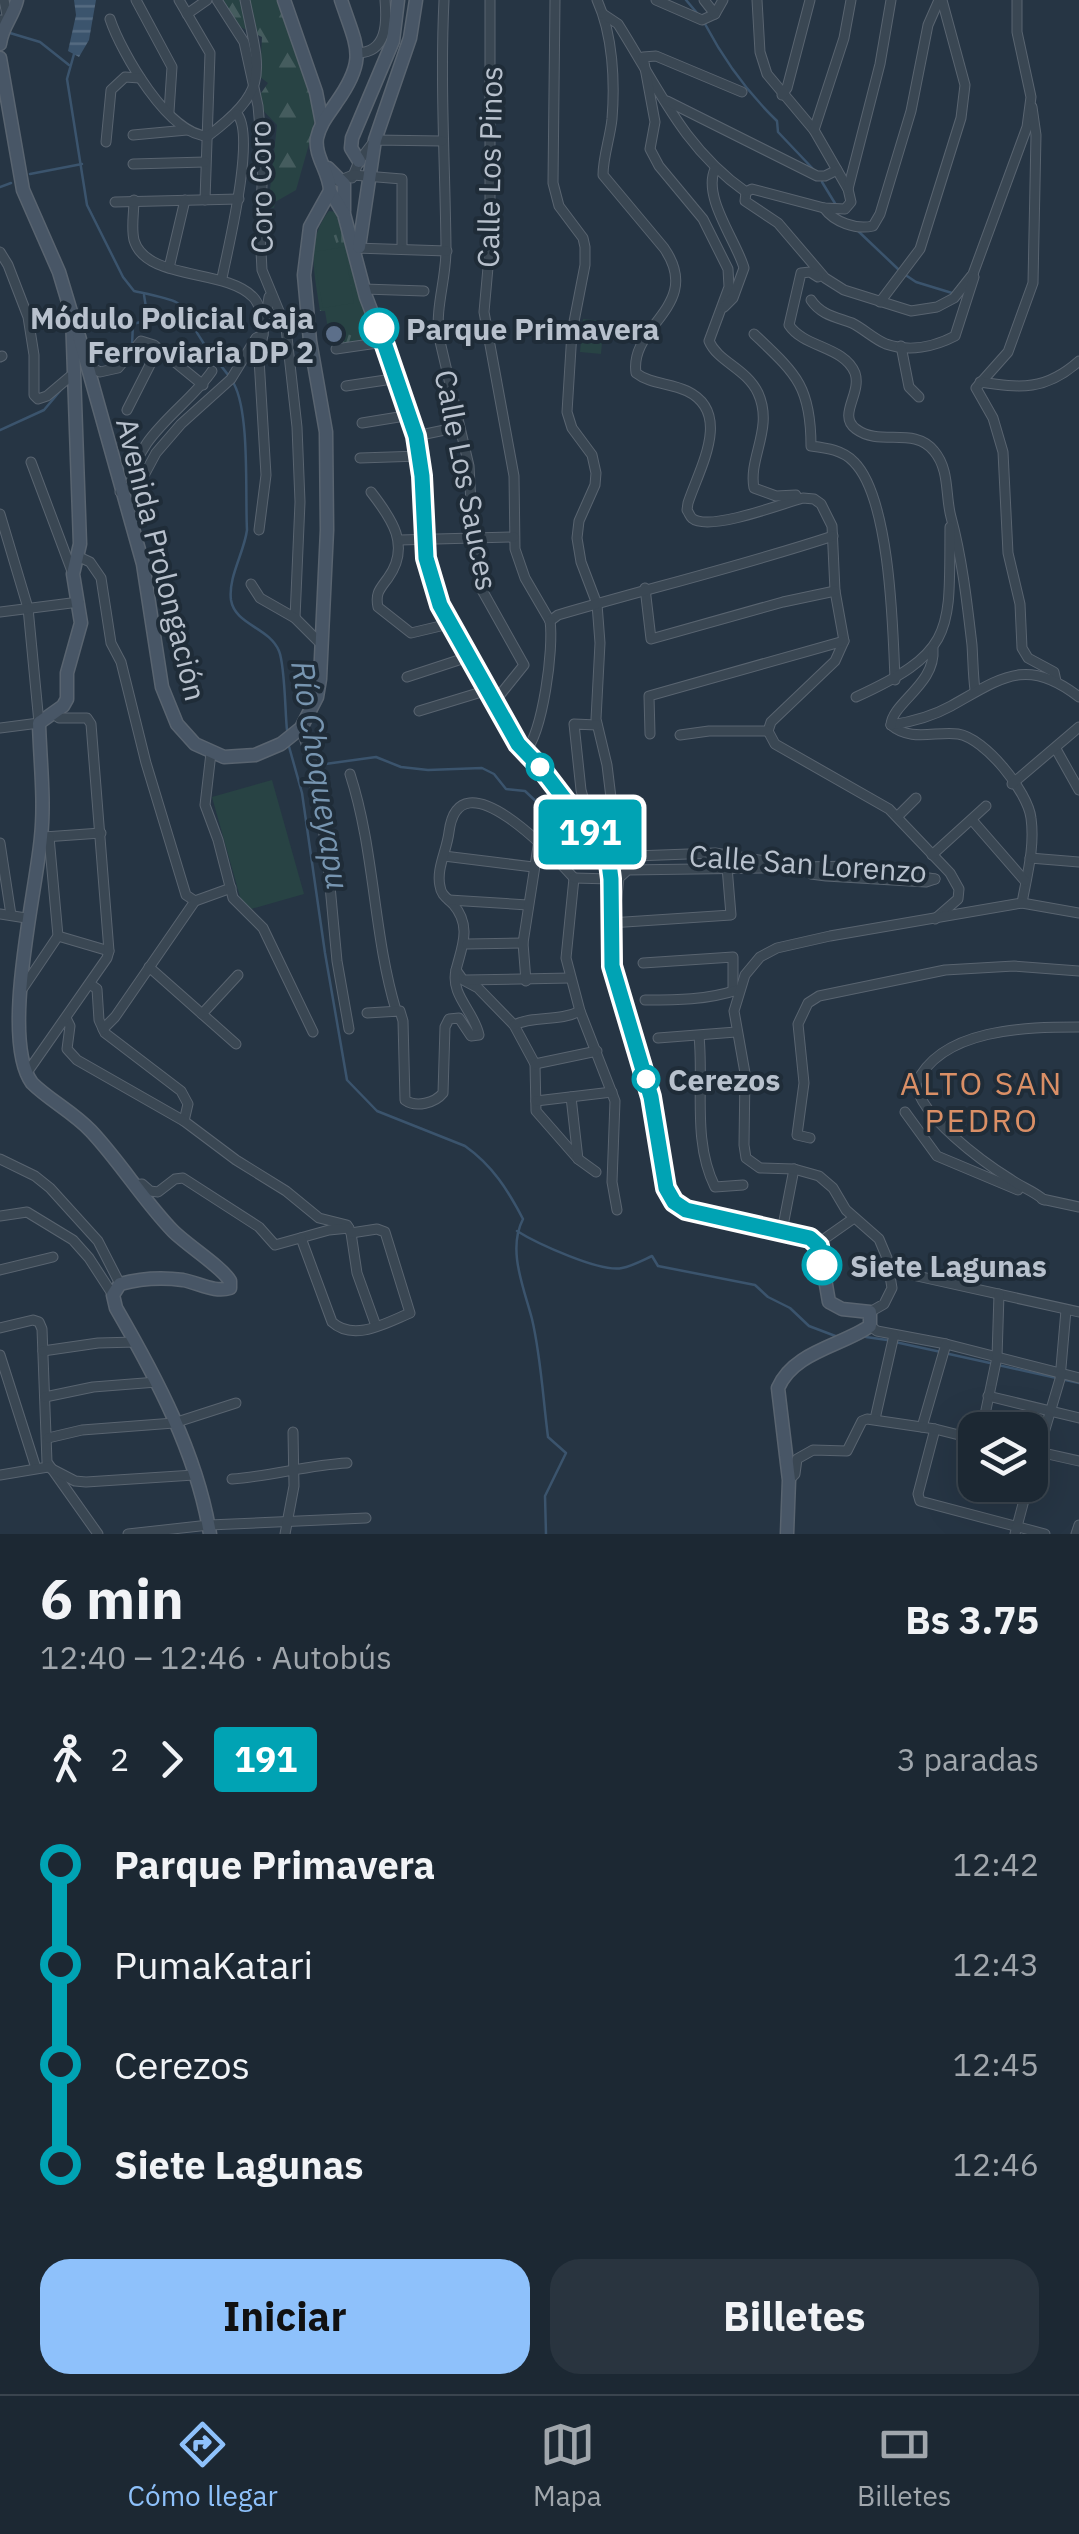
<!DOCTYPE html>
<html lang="es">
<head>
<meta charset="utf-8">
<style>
	:root { --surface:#1c2833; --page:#29343f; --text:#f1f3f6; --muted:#a0a6ac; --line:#3a444e; --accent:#8ec1fb }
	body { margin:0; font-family:"IBM Plex Sans",sans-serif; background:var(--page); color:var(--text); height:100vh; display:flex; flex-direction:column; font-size:38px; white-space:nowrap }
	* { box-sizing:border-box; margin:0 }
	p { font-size:32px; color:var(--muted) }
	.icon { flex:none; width:55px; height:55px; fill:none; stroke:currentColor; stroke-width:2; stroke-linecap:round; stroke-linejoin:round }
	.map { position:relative; height:1534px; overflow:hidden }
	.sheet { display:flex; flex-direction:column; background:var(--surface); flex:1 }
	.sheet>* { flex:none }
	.badge { padding:0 20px; border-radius:8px; font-size:35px; line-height:65px }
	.buttons { position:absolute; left:958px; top:1412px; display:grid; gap:20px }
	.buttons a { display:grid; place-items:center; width:90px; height:90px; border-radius:20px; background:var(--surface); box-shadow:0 10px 40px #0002,0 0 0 2px var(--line); font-size:50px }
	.map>.badge { position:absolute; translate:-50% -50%; box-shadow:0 0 0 5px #fff }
	.legs { display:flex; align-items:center; gap:15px; height:110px; padding:0 40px; font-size:32px }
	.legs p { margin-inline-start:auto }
	.summary { display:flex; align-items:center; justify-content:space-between; height:170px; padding:0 40px }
	h1 { font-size:55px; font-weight:800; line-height:75px }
	.button { display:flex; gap:20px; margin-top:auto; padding:20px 40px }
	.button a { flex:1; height:115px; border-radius:30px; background:var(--accent); color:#111; font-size:40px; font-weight:800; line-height:115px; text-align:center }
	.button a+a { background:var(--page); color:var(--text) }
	ul { padding:0 40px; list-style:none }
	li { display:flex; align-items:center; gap:35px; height:100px; font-size:38px }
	li i { display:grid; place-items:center; width:15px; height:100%; margin:0 12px; background:currentColor }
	li i::after { content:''; width:25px; height:25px; margin:-12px; border:8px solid; border-radius:50%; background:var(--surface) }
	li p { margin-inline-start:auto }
	li:first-child i { background:linear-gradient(#0000 50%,currentColor 0) }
	li:last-child i { background:linear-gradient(currentColor 50%,#0000 0) }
	.menu { display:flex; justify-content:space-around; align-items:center; height:140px; border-top:2px solid var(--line); background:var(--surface); font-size:28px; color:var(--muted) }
	.menu a { display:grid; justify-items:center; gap:5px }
	.menu .on { color:var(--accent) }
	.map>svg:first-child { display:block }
	.grass { fill:url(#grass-tufts) }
	.forest { fill:url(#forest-firs) }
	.pitch { fill:#284344 }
	.water { fill:url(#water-rules) }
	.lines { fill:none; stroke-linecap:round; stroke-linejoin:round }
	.stream { stroke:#3b546d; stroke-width:2.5 }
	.street-casing { stroke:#596470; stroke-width:11 }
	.secondary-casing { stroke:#596470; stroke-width:15 }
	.street { stroke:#3a4753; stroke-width:9 }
	.secondary { stroke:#485666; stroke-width:12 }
	.line-1-casing { stroke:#fff; stroke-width:22 }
	.line-1 { stroke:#00a3b4; stroke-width:15 }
	.stop-1-dot { fill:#fff; stroke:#00a3b4; stroke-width:5 }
	.service-dot { fill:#5c6f8a; stroke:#1f2c38; stroke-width:4 }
	.labels { text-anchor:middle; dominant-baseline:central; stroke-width:8; stroke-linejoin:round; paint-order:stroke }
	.street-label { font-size:30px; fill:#b8c1cd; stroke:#1f2c38 }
	.poi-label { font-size:30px; font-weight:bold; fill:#b8c1cd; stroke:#1f2c38; text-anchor:end }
	.stop-label { font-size:30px; font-weight:bold; fill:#b8c1cd; stroke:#1f2c38; text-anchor:start }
	.water-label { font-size:32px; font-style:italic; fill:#7795b0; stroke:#1f2c38 }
	.neighbourhood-label { font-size:32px; letter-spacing:2.5px; fill:#da8f66; stroke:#1f2c38 }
</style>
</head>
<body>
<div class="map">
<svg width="1079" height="1534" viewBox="0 0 1079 1534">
	<defs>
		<pattern id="grass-tufts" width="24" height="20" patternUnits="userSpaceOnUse" patternTransform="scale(2.5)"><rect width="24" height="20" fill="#284344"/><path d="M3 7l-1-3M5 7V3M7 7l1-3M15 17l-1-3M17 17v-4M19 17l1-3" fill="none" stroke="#455c5e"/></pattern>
		<pattern id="forest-firs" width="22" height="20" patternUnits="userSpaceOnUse" patternTransform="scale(2.5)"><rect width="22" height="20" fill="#284344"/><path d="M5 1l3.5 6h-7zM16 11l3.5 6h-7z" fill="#455c5e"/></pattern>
		<pattern id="water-rules" width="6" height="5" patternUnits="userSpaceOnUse" patternTransform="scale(2.5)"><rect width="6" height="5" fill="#3b546d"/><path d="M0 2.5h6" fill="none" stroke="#556b81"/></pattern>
	</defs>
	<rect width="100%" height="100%" fill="#263544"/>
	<!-- grass -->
	<path class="grass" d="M329 211 336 212 374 339 372 342 331 346 325 311H320C315 275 305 241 329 211Z"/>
	<!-- forest -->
	<polygon class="forest" points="223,0 279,0 316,104 313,130 296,190 275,202 274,208 268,208 277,125 255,102 268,83 260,77 262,37 236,25"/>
	<!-- pitch -->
	<g class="pitch">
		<polygon points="344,247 354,303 323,308 313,252"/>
		<polygon points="583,319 604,321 601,354 580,352"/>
		<polygon points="272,780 304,894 244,911 212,797"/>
	</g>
	<!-- water -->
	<polygon class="water" points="74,0 96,0 89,40 79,57 68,51 76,15"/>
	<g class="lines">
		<!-- stream -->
		<g class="stream">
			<polyline points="686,0 697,13"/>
			<path d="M705 24C724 60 748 93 777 121L778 132 815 171"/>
			<polyline points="10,33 40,42 69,65"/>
			<path d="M74 54 67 79 87 205 123 277 134 291C197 305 173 298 206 347 215 360 227 371 234 384 250 414 245 494 247 530 244 553 228 577 231 600 235 625 269 627 279 651 285 665 285 712 287 730"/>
			<polyline points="30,174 82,164"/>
			<polyline points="822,182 836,205"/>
			<polyline points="0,187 11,183"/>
			<polyline points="857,230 898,269"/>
			<polyline points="904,274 916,282 952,293"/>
			<polyline points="107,367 116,360 120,349 132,345 133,324 148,320 144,295"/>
			<polyline points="0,430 44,410 60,391"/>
			<path d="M288 743 302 793 325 953 347 1080 377 1111 465 1146C492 1165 508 1190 523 1219 507 1250 524 1288 532 1319 541 1357 543 1399 548 1437L566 1453 545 1496 546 1534"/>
			<polyline points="318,765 376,757 401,767 428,770 482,768 494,774 506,789 525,791 576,839"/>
			<path d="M517 1231C536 1243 601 1273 622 1268 632 1266 643 1260 652 1256L658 1266 755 1285 768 1297 790 1308 809 1326 838 1337"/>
			<polyline points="866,1337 887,1340"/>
			<polyline points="895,1342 941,1352"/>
			<polyline points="949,1354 990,1363"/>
			<polyline points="998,1365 1079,1383"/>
		</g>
		<!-- street casing -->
		<g class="street-casing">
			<g id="street">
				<polyline points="136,0 172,67 169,112"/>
				<polyline points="179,0 210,53 205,200"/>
				<polyline points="217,0 244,42 258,106 263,162 260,232 262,270 286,328 297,427 300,502 295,618"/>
				<path d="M444 0C440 82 445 164 446 246 447 277 435 306 439 337L469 466 473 540 482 590 524 665 495 701"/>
				<polyline points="490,0 490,245 484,312 514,476 515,549 525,578 550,621"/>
				<polyline points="555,0 553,183 559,206 583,238 585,247 585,265 572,332 567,412 572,428 592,455 596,473 595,485 579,521 577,538 581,562 597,604 600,643 596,719 607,765 617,847 608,857"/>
				<path d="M597 0C613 35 615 82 612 119 610 138 603 157 603 175L664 248C704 306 629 325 636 373 650 384 670 383 687 391 733 413 699 469 688 503L687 510C691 516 690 519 698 521 721 527 778 505 803 498L814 499 821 504 832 526 835 591 844 641 835 661 771 722 768 731 775 744 889 809 950 873 959 889 958 899 935 919"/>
				<polyline points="656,0 702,20 715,14 723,0"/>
				<polyline points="704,0 715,14"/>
				<polyline points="757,0 760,52 767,74 814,130 848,189 851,202 845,209 824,208 752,189 746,192 745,201 778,223 825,278 844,290 911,311 937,307 954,298 973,274 1027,127 1031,97 1017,32 1017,0"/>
				<polyline points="187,14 207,0"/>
				<path d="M603 14 618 24C658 87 683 148 746 192"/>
				<path d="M110 19C121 52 169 136 208 136 271 88 260 73 245 0"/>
				<polyline points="0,20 8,20 4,0"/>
				<path d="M358 53C387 52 387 23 385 0"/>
				<path d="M742 92 656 56 643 57 655 122 650 149 659 166 703 219 728 269 729 287 709 341C718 362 746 368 758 393 774 428 748 458 754 488L776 496 796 495"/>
				<polyline points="782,95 787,88 810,0"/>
				<polyline points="667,101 817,176 825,176 837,170"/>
				<polyline points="1032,107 1036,135 1033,283 1008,352 976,388 993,418 1003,452 1008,553 1020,604 1022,648 1028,658 1054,672 1056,681"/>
				<polyline points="814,130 844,38 851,0"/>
				<polyline points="133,135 187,130"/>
				<polyline points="106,142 111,90 125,77 140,78"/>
				<polyline points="133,164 205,162"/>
				<path d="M715 169C702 197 737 242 744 268L733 298 724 307"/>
				<polyline points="352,178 359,161 375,140 442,141"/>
				<polyline points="338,181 353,175 402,179 402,249"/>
				<polyline points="848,189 880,64 891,0"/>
				<path d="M134 200C134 213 131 227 134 240 146 281 225 268 253 297 259 303 260 311 264 318"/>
				<polyline points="115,202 239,199"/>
				<path d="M824 208C834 222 856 230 873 226L880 214 911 111 928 25 939 0"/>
				<polyline points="355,248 447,251"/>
				<polyline points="0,252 8,265 28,317 34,355 34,395 38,399 47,396 73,374"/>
				<polyline points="169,268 185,200"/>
				<path d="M818 277 810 272 801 273 789 325C804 348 844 346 855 373 862 394 837 415 856 429 880 447 914 426 934 451 950 470 945 495 951 517 962 558 967 602 972 645 973 660 973 675 975 690"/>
				<path d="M222 278C228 248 256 135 237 114"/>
				<polyline points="364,289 424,291"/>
				<path d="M811 300C821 315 836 317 852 323 864 329 874 339 886 344 909 352 934 347 955 336L974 277"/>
				<polyline points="880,302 920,249 961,118 965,85 942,0"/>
				<path d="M754 334C795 373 811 385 811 446 827 448 843 450 854 462 890 498 893 628 895 680"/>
				<polyline points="901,346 909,387 919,397"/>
				<polyline points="336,349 384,342"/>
				<polyline points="0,357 2,356"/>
				<polyline points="87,365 100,372 118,368 141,341 154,345 203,385"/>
				<path d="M980 382C1021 388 1045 391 1079 361"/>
				<polyline points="346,386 399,378"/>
				<polyline points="127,410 158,349"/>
				<polyline points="362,423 411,415"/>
				<polyline points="416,436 459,427"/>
				<polyline points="360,458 420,456"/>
				<polyline points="31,462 73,574"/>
				<path d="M131 487C133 436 187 408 212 371"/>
				<polyline points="120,492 142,479 156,453 181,424 231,379 256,338 263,335"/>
				<path d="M371 492C392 519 411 546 388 578 380 589 375 593 378 607L411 633 449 624"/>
				<polyline points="0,514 28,608 39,723 0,728"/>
				<polyline points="259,530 266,475 259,359 269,297"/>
				<polyline points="400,540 514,537"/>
				<polyline points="77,556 90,562 101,578 111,643 121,662 146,763 186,895 195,901 231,888"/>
				<polyline points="251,584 260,598 295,618 321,644"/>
				<polyline points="645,588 651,639 783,602 835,591"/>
				<polyline points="0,612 79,602"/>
				<path d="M550 621 558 615C650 588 742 566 833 536"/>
				<polyline points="407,677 468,657"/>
				<path d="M856 697C957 651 949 630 950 527"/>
				<polyline points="419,711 488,690"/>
				<path d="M891 725C910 742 936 731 958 734 985 738 1028 792 1031 818 1035 847 1027 875 1022 903"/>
				<path d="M891 725C911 722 933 716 951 706 1001 678 1027 656 1079 697"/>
				<path d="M891 725C892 703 936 684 933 649"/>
				<polyline points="301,728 315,772 315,796 326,843 337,961 349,1029"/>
				<polyline points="650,734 649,696 844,641"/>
				<polyline points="680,735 709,731 768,731"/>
				<polyline points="1056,749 1079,790"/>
				<path d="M525 752C543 732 554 648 550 621"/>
				<polyline points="211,753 205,805 218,840 233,898 263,928 313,1032"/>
				<path d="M350 774C375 851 373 934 396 1010"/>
				<polyline points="1012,784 1079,727"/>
				<polyline points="898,816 916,798"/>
				<polyline points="972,820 1025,881"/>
				<polyline points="588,829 589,819 581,790 574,724 597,725"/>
				<polyline points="44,837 101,833"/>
				<polyline points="0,843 11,915"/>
				<polyline points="932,855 986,806"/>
				<polyline points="444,856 533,867"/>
				<polyline points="608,857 715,853 802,867 853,866 935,879"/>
				<polyline points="1030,858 1079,862"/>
				<polyline points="802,867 811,874 826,876 926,882 935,879"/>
				<path d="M574 878C552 854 459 754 449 832 447 850 436 869 440 886 441 895 447 898 453 904 472 926 462 946 456 970L463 980 478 988 514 1025 535 1064 536 1111 578 1159 596 1172"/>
				<polyline points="574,878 566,958 580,1011 615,1101 612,1182 617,1210"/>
				<polyline points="574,878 611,879"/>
				<polyline points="449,900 528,905"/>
				<polyline points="610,911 616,905 619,878 628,870 763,868 776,863"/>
				<polyline points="0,914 26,918"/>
				<polyline points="610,923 731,915 727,867"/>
				<polyline points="58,936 109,951"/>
				<polyline points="467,944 523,943"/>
				<polyline points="643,963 733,957 733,991"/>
				<polyline points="149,967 236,1044"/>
				<polyline points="466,980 570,978"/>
				<polyline points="526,981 523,943 539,840"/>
				<polyline points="90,984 97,989 99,1020 105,1033 181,1091 188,1104 184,1121"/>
				<polyline points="23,988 58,936 49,837"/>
				<path d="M645 1000C676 1000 707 1000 737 990"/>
				<path d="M367 1013 400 1011 403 1021 405 1100C416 1108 435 1103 443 1093L445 1027 449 1019 459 1018 471 1036 479 1035C474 1011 450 995 456 970"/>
				<polyline points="202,1014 238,975"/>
				<polyline points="66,1018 70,1026 67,1049 77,1060 184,1121 236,1160 286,1191 319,1218 347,1225 351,1233 357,1273 376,1326"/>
				<path d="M514 1025C535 1015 559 1022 580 1011"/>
				<polyline points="103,1029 115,1017 195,901"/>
				<path d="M699 1036C704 1085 692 1141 715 1187L743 1185"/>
				<polyline points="658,1038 736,1032"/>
				<polyline points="535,1064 597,1051"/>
				<polyline points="26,1074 107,958 109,951 91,724 87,718 59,718 53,714"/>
				<polyline points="571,1097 578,1159"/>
				<polyline points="536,1101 612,1092"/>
				<polyline points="905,1112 937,1156 1018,1190"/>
				<polyline points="810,1138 797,1135 804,1083 798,1024 808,1003 819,996 945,970 1014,966 1079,971"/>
				<polyline points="0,1159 35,1176 50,1188 98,1241 120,1284"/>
				<polyline points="134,1185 142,1184 150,1191 158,1192 175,1179 183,1178 259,1227 275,1245 329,1230 349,1228"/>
				<polyline points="1042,1199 1079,1207"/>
				<path d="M1044 1200C1034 1191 1021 1187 1010 1179 983 1162 921 1117 916 1084 941 1028 1027 1027 1079 1027"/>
				<polyline points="0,1216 27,1212 73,1240 89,1258 113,1295"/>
				<polyline points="782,1231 794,1169"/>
				<path d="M301 1238 332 1322C354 1342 386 1323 410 1313L385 1232 377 1229 351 1233"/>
				<polyline points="817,1244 854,1218"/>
				<polyline points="0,1270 53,1257"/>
				<polyline points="890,1270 1079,1312"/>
				<polyline points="870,1312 884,1304 892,1288 887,1258 879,1239 846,1210 833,1188 819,1176 794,1169 760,1168 746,1158 744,1145 745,1073 734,1011 745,975 760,957 777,948 830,936 1022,903 1079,913"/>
				<polyline points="870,1326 877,1331 946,1344 1079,1378"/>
				<polyline points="0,1328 33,1320 39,1322 42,1329 47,1462 98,1534"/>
				<polyline points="43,1351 98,1343 136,1342"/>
				<polyline points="0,1355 36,1468"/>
				<polyline points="988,1396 1079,1418"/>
				<polyline points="45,1397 93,1387 157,1382"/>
				<polyline points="875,1419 894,1335"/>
				<polyline points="922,1427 946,1344"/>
				<polyline points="935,1429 918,1494 920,1501 1045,1534"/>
				<polyline points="982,1429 997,1357 999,1294"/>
				<polyline points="48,1438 82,1430 174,1423 236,1403"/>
				<polyline points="1030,1450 1079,1461"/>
				<polyline points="0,1475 48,1467 75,1481 86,1482 194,1475"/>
				<path d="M232 1479C272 1476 308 1465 347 1463"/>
				<polyline points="789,1480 795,1474 797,1459 813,1450 847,1451 862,1421 867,1419 935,1429 975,1439"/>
				<polyline points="1030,1480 1060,1379 1066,1310"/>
				<polyline points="128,1534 209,1525 366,1518"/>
				<polyline points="285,1534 294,1486 293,1432"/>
				<polyline points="1015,1534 1028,1485"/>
				<polyline points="1076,1534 1079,1525"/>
			</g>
		</g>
		<!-- secondary casing -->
		<g class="secondary-casing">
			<g id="secondary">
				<polyline points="284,0 316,92 322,123"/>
				<path d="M0 44C2 26 13 17 17 0"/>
				<path d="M0 58 23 190 59 272 72 315 80 544 73 574 81 623 67 673V699L63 706 39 723C40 760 45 800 41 837 36 893 0 1039 32 1083 49 1100 73 1112 91 1131 121 1163 143 1200 173 1231 188 1246 222 1267 230 1281V1288C215 1293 199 1283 183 1280 161 1277 142 1278 120 1284L113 1295 116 1308C156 1377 197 1454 210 1534"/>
				<polyline points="359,161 351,148 352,138 393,41 398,0"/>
				<polyline points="328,168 344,184 344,211"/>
				<path d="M330 191 344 214 366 297 411 415 423 476 426 557 440 605 518 744 540 767 608 857 612 966 651 1097 666 1189 673 1201 687 1210 810 1238 820 1250 829 1302 842 1309 870 1312V1326C841 1346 793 1352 778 1388L789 1480 787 1534"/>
				<polyline points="359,247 375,140 410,38 416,0"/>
				<path d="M79 336 143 564 162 687 177 724 195 744 224 757 255 755 281 744 301 728 317 697 320 679 327 530 326 432 310 341 304 275 310 227 330 191C330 173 314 156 317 138 320 124 328 115 336 103 368 58 357 48 341 0"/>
			</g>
		</g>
		<!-- street -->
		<use href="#street" class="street"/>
		<!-- secondary -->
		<use href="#secondary" class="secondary"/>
	</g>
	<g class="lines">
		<!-- line-1 casing -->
		<g class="line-1-casing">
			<polyline id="line-1" points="379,328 416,436 422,476 426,558 440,605 518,744 540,767 608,856 611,879 612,966 651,1097 666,1188 674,1202 686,1210 810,1238 819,1246 822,1265"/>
		</g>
		<!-- line-1 -->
		<use href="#line-1" class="line-1"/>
	</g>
	<!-- markers -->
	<g class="stop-1-dot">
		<circle cx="379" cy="328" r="18"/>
		<circle cx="540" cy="767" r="12"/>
		<circle cx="646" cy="1079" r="12"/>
		<circle cx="822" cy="1265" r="18"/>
	</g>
	<circle class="service-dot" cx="334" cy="334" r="10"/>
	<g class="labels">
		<!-- street labels -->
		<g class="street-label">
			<text transform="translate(489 167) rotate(-89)">Calle Los Pinos</text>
			<text transform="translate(260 187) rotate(-91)">Coro Coro</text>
			<text transform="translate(467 480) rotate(79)">Calle Los Sauces</text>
			<text transform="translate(162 559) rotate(76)">Avenida Prolongación</text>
			<text transform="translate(808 863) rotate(4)">Calle San Lorenzo</text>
		</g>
		<!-- poi labels -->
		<g class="poi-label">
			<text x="314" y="317">Módulo Policial Caja<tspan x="314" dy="34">Ferroviaria DP 2</tspan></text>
		</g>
		<!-- stop labels -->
		<g class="stop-label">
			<text x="406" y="328">Parque Primavera</text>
			<text x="668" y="1079">Cerezos</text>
			<text x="850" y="1265">Siete Lagunas</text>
		</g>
		<!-- water labels -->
		<g class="water-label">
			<text transform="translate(321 775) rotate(81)">Río Choqueyapu</text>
		</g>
		<!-- neighbourhood labels -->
		<g class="neighbourhood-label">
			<text x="982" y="1083">ALTO SAN<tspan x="982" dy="37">PEDRO</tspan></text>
		</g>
	</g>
</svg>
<div class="buttons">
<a><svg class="icon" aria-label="layers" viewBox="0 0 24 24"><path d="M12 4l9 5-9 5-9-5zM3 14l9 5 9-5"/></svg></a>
</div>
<b class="badge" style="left:590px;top:832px;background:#00a3b4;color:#fff">191</b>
</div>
<section class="sheet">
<div class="summary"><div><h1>6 min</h1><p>12:40 – 12:46 · Autobús</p></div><b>Bs 3.75</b></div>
<div class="legs"><svg class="icon" aria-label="walk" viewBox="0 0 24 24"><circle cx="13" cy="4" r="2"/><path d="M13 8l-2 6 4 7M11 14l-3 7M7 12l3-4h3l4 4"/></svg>2<svg class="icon" aria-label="forward" viewBox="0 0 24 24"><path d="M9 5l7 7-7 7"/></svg><b class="badge" style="background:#00a3b4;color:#fff">191</b><p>3 paradas</p></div>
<ul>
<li><i style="color:#00a3b4"></i><b>Parque Primavera</b><p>12:42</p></li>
<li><i style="color:#00a3b4"></i><span>PumaKatari</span><p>12:43</p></li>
<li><i style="color:#00a3b4"></i><span>Cerezos</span><p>12:45</p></li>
<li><i style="color:#00a3b4"></i><b>Siete Lagunas</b><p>12:46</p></li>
</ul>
<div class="button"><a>Iniciar</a><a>Billetes</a></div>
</section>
<nav class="menu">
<a class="on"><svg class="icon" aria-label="directions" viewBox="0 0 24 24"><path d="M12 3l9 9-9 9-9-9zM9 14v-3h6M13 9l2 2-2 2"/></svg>Cómo llegar</a>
<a><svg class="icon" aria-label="map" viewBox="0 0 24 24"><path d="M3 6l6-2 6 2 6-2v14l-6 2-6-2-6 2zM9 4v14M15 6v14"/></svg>Mapa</a>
<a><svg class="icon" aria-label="tickets" viewBox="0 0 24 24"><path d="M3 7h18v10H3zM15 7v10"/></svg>Billetes</a>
</nav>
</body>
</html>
